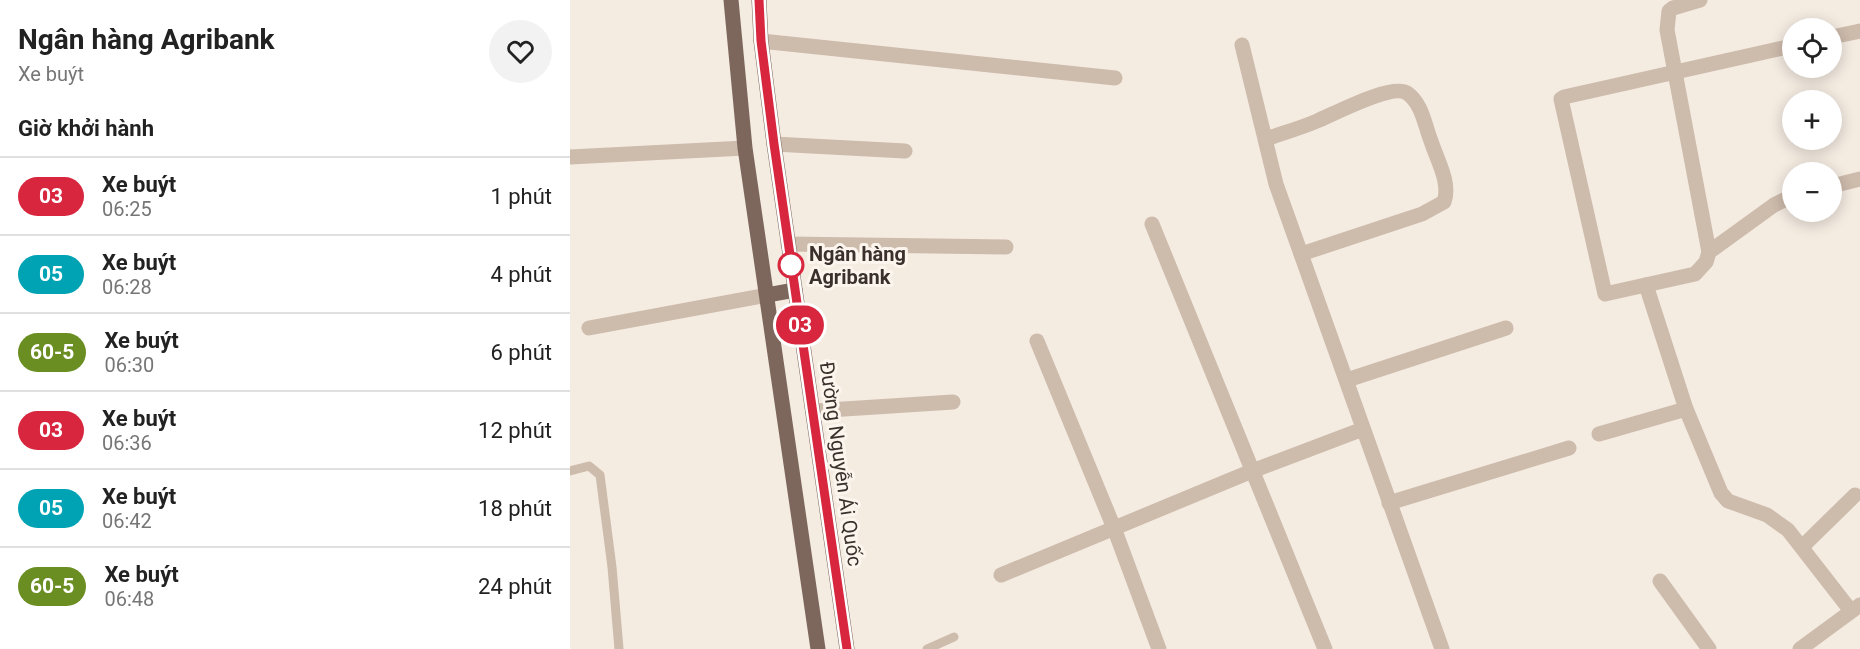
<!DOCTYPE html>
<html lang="vi">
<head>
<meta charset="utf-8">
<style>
	:root { --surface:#fff; --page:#f2f2f2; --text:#222; --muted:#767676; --line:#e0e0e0 }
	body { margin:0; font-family:Roboto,sans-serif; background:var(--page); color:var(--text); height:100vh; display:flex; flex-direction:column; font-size:22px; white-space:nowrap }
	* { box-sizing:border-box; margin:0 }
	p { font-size:20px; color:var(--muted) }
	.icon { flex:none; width:33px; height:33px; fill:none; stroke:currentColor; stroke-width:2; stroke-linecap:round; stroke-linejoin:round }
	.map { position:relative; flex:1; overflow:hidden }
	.details { display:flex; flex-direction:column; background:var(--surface); width:570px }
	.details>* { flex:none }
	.badge { padding:0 12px; border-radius:20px; font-size:21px; line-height:39px }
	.controls { position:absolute; left:1212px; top:18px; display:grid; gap:12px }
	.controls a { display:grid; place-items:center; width:60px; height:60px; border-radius:50%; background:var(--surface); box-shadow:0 3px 15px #0003; font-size:30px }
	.map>.badge { position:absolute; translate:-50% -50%; box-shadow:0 0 0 3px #fff }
	h2 { padding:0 18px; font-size:22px; line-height:54px }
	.round { display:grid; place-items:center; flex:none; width:63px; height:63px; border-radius:32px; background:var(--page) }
	.summary { display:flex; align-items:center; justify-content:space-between; height:102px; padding:0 18px }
	h1 { font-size:28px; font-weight:700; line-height:45px }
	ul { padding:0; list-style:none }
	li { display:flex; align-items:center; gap:18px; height:78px; padding:0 18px; border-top:2px solid var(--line) }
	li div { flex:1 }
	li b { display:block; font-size:22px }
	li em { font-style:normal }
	li .badge { min-width:66px; font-weight:700; text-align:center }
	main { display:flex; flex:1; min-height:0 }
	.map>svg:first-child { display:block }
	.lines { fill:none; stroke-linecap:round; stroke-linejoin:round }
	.service { stroke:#cdbbac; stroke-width:9 }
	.minor { stroke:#cdbbac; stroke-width:15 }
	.primary { stroke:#7d675c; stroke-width:15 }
	.line-casing { stroke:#fff; stroke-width:14 }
	.line { stroke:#d7263d; stroke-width:9 }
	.stop-dot { fill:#fff; stroke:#d7263d; stroke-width:3 }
	.labels { text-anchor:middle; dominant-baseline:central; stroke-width:6; stroke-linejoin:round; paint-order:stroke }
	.stop-label { font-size:20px; font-weight:bold; fill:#3b302b; stroke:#fbf5ee; text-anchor:start }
	.street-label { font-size:20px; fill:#3b302b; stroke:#fbf5ee }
</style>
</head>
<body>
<main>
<section class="details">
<div class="summary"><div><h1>Ngân hàng Agribank</h1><p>Xe buýt</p></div><a class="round"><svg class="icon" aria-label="heart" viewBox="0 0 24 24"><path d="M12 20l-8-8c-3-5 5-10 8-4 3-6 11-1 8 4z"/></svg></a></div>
<h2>Giờ khởi hành</h2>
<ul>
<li><span class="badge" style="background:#d7263d;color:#fff">03</span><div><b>Xe buýt</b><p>06:25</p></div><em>1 phút</em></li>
<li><span class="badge" style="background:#00a3b4;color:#fff">05</span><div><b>Xe buýt</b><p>06:28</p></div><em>4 phút</em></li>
<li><span class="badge" style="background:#6b8e23;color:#fff">60-5</span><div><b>Xe buýt</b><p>06:30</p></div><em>6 phút</em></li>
<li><span class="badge" style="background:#d7263d;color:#fff">03</span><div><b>Xe buýt</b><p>06:36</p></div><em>12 phút</em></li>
<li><span class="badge" style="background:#00a3b4;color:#fff">05</span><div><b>Xe buýt</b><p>06:42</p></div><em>18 phút</em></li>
<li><span class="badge" style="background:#6b8e23;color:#fff">60-5</span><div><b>Xe buýt</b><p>06:48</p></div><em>24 phút</em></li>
</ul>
</section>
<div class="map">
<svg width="1290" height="649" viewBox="0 0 1290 649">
	<rect width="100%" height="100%" fill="#f4ebe1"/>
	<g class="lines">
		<!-- service -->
		<g class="service">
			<polyline points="0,471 19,466 30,475 42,567 49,649"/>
			<polyline points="357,649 384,637"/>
		</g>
		<!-- minor -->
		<g class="minor">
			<polyline points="1130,0 1103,8 1099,11 1097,30 1139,252 1136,262 1125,274 1035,294 991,99 994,97 1222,46"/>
			<polyline points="1262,37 1290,31"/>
			<polyline points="191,41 545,78"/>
			<polyline points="672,45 706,184 872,649"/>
			<path d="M696 139C713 133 731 128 747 121 764 114 822 83 837 93 852 103 855 126 861 141 867 160 881 183 874 202L852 214 731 254"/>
			<polyline points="204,144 335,151"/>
			<polyline points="0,157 175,148"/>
			<polyline points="1262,186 1290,179"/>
			<polyline points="582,224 755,649"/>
			<polyline points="218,244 436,247"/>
			<polyline points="1139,252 1204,205 1222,196"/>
			<polyline points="1076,285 1116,409 1151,493 1158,501 1197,515 1218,530 1281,611"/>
			<polyline points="19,328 197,295"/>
			<polyline points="467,341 544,528 589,649"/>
			<polyline points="777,380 936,328"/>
			<polyline points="243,411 383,402"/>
			<polyline points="1029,434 1116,409"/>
			<polyline points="819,503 999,448"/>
			<polyline points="1232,547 1285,495"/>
			<polyline points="431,575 682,471 793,429"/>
			<polyline points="1090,581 1139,649"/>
			<polyline points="1230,649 1290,605"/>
		</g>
		<!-- primary -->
		<g class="primary">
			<polyline points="161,0 175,148 248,649"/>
			<polyline points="189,0 191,41 204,144 277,649"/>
			<polyline points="197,295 225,290"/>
		</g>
	</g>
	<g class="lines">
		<!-- line casing -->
		<g class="line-casing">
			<polyline id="line" points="189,0 191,41 204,144 277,649"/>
		</g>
		<!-- line -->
		<use href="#line" class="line"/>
	</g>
	<!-- markers -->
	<circle class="stop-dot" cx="221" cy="265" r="12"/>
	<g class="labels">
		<!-- stop labels -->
		<g class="stop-label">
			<text x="239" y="254">Ngân hàng<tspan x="239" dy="23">Agribank</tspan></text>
		</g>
		<!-- street labels -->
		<g class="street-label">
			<text transform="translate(271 464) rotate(82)">Đường Nguyễn Ái Quốc</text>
		</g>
	</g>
</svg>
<div class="controls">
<a><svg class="icon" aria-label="locate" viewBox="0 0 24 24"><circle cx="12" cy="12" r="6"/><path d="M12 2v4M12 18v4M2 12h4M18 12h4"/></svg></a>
<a>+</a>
<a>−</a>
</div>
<b class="badge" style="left:230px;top:325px;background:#d7263d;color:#fff">03</b>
</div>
</main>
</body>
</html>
